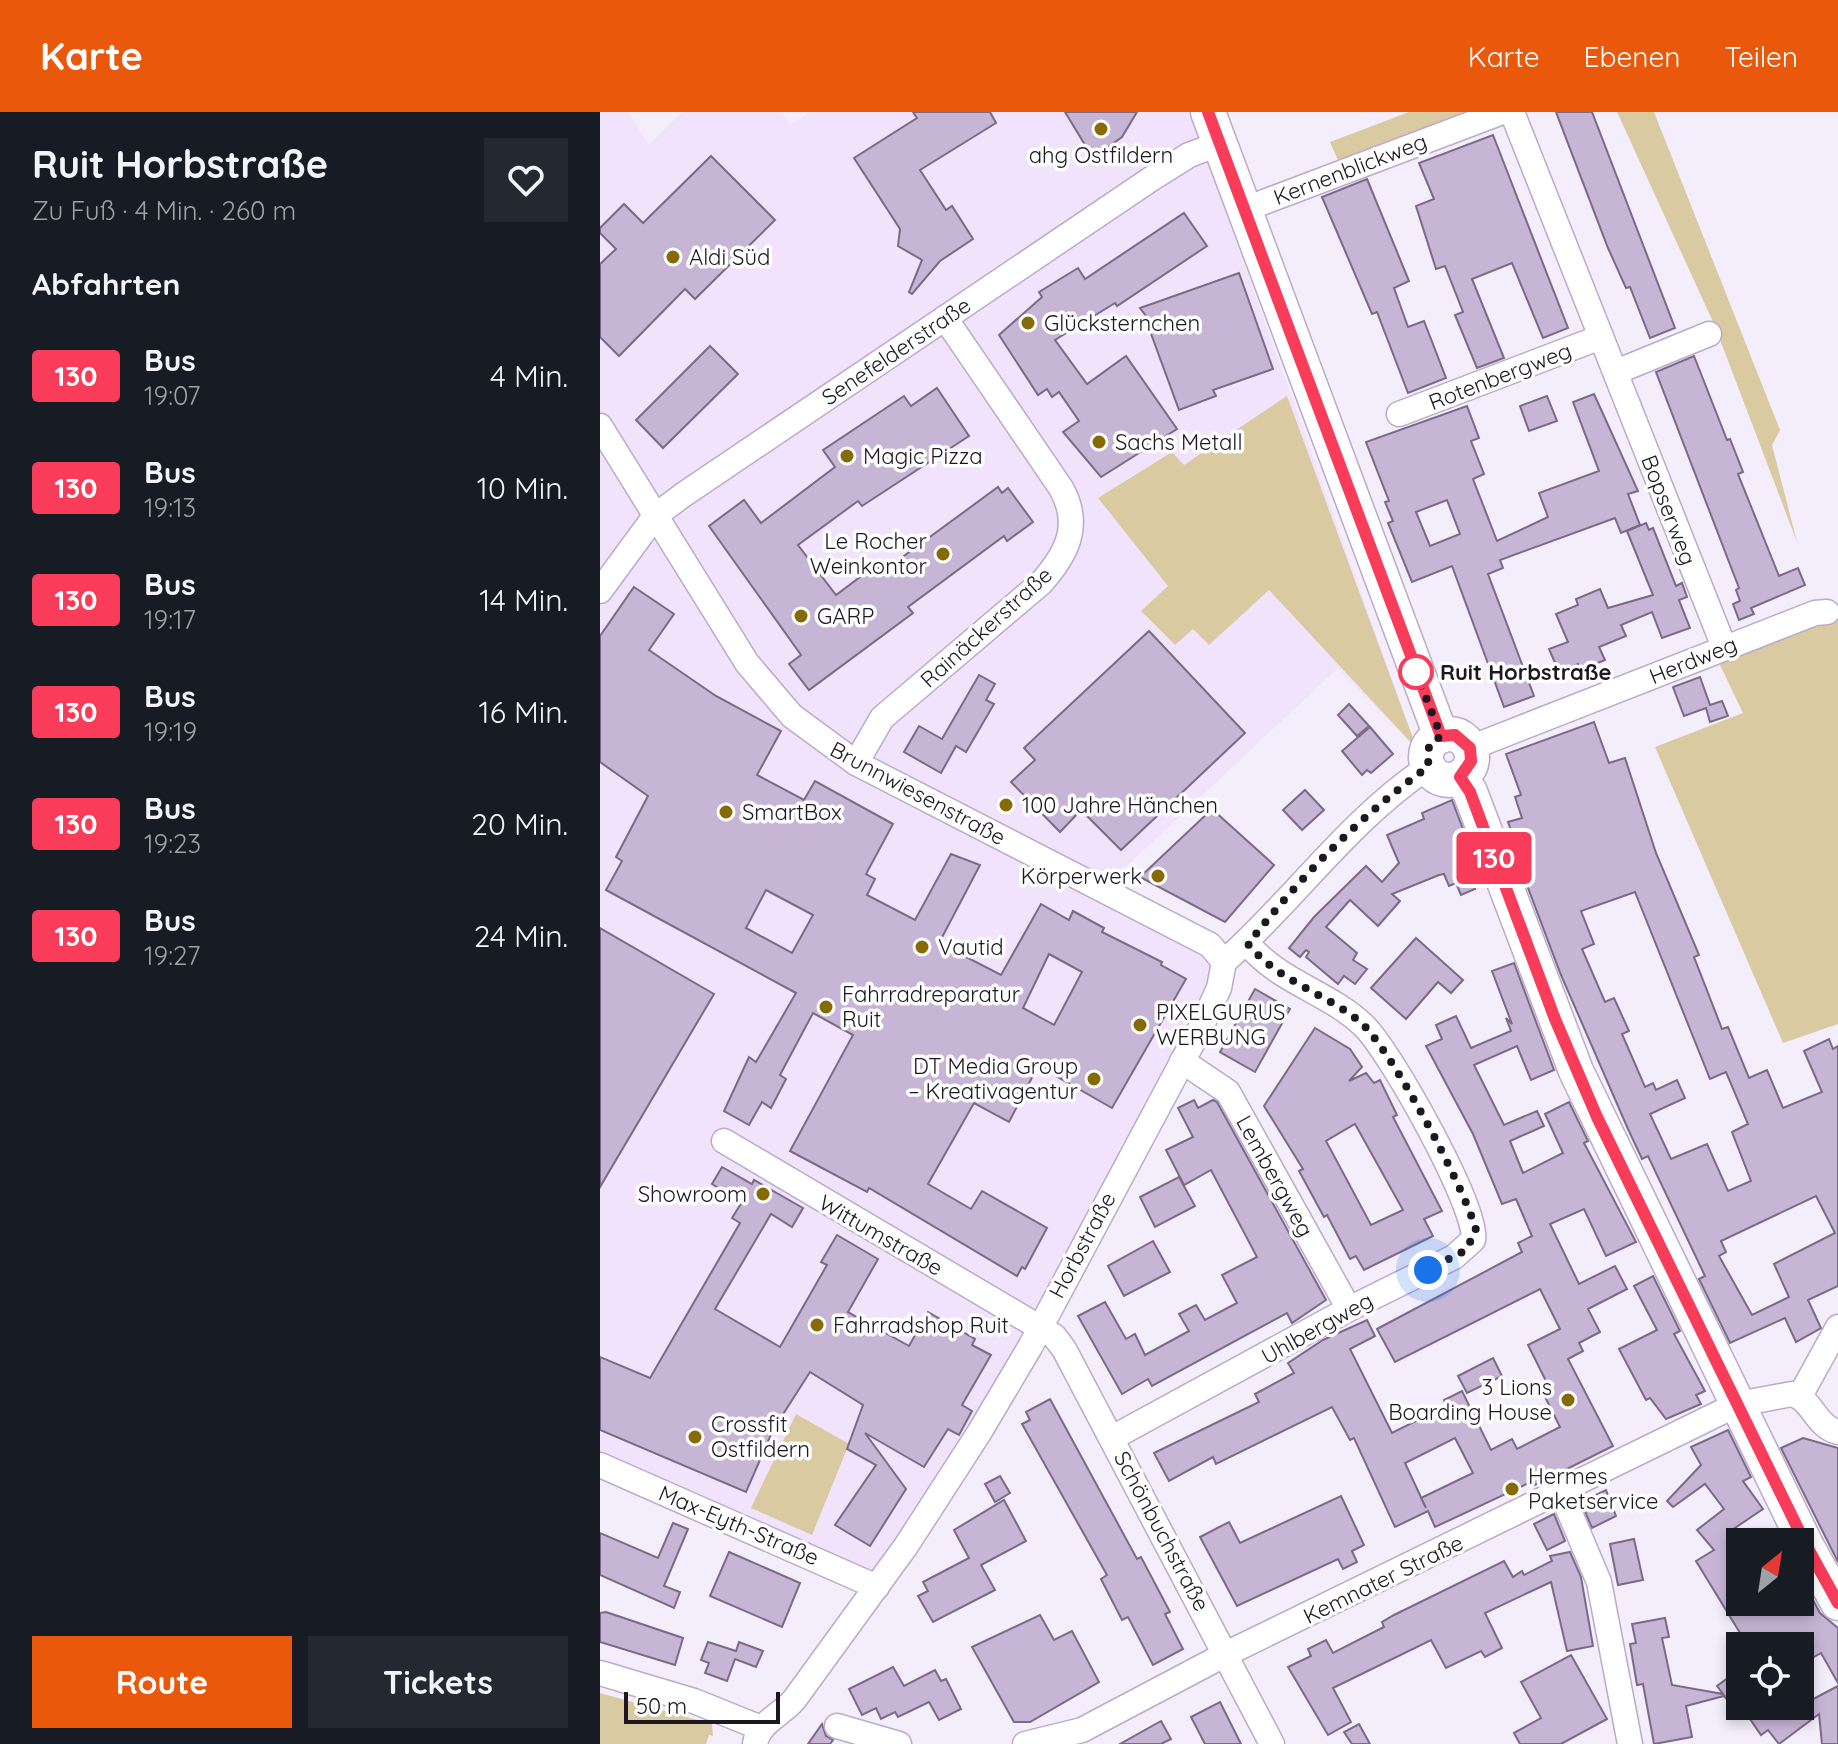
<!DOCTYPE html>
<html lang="de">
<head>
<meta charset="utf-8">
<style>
	:root { --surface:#171b24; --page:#242831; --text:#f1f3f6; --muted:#9ea1a6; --accent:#ea580c }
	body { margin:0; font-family:Quicksand,sans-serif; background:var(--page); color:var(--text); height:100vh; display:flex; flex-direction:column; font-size:30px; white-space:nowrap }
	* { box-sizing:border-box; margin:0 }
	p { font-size:26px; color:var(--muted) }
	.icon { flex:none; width:44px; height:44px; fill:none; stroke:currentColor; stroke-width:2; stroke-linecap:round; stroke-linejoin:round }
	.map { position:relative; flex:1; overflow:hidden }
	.drawer { display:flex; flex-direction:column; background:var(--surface); width:600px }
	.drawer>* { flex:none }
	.badge { padding:0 16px; border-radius:6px; font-size:28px; line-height:52px }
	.needle { width:52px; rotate:30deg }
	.tools { position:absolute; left:1126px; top:1416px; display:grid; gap:16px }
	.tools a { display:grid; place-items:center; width:88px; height:88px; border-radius:0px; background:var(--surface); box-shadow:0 4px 12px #0003; font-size:40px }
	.scale { position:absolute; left:24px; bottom:20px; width:156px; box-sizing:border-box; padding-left:8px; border:4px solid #1d1722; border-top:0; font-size:22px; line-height:28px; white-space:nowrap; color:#1d1722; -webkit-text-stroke:6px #fefefe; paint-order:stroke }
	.you { position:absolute; width:40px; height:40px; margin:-20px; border:6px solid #fff; border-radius:50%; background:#1a73e8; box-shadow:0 0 0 12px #1a73e833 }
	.map>.badge { position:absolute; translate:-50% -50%; box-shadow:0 0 0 4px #fff }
	h2 { padding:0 32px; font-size:30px; line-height:72px }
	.round { display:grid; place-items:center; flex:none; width:84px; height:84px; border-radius:0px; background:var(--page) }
	.headline { display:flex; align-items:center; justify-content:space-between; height:136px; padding:0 32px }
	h1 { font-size:38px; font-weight:700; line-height:60px }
	.button { display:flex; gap:16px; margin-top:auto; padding:16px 32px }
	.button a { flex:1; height:92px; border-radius:0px; background:var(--accent); color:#fff; font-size:32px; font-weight:700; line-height:92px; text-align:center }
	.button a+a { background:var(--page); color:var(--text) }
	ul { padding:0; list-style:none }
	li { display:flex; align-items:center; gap:24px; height:112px; padding:0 32px }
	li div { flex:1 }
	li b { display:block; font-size:30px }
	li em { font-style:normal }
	li .badge { min-width:88px; font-weight:700; text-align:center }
	header { display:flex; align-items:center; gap:48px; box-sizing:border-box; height:112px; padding:0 40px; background:var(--accent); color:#fff }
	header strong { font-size:38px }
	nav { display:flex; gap:44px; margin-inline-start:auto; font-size:28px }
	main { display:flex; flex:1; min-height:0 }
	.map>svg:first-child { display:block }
	.built { fill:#f0e3fb }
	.green { fill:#dacaa1 }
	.building { fill:#c7b5d5; stroke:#7a6a87; stroke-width:2; fill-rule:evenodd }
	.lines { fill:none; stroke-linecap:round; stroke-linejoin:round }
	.minor-casing { stroke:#bcaaca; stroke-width:27 }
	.secondary-casing { stroke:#bcaaca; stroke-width:37 }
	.minor { stroke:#fff; stroke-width:24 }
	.secondary { stroke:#fff; stroke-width:34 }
	.line-casing { stroke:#fff; stroke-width:18 }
	.line { stroke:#f83c5a; stroke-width:12 }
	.walk { stroke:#1d1722; stroke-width:8; stroke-dasharray:0 14.4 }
	.poi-dot { fill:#866a06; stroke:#fefefe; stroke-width:3 }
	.stop-dot { fill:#fff; stroke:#f83c5a; stroke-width:4 }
	.labels { text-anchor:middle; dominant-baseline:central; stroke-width:7; stroke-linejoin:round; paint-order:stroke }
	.poi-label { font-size:22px; fill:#1d1722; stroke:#fefefe; text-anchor:start }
	.street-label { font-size:22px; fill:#1d1722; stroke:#fefefe }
	.stop-label { font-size:22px; font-weight:bold; fill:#1d1722; stroke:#fefefe; text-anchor:start }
</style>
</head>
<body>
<header>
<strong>Karte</strong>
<nav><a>Karte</a><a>Ebenen</a><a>Teilen</a></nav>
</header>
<main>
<section class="drawer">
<div class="headline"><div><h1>Ruit Horbstraße</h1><p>Zu Fuß · 4 Min. · 260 m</p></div><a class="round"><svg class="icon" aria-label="heart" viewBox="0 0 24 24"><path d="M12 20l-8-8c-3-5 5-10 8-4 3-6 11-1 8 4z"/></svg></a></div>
<h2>Abfahrten</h2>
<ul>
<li><span class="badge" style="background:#f83c5a;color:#fff">130</span><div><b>Bus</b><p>19:07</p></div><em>4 Min.</em></li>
<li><span class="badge" style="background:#f83c5a;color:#fff">130</span><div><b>Bus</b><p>19:13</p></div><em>10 Min.</em></li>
<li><span class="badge" style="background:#f83c5a;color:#fff">130</span><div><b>Bus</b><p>19:17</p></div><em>14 Min.</em></li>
<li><span class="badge" style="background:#f83c5a;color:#fff">130</span><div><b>Bus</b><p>19:19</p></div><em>16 Min.</em></li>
<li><span class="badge" style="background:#f83c5a;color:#fff">130</span><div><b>Bus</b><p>19:23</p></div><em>20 Min.</em></li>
<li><span class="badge" style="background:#f83c5a;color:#fff">130</span><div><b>Bus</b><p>19:27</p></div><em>24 Min.</em></li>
</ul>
<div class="button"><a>Route</a><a>Tickets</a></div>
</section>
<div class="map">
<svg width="1238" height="1632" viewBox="0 0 1238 1632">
	<rect width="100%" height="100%" fill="#f4edfb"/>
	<!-- built -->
	<polygon class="built" points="0,0 28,0 49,33 82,0 182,0 190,13 211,0 590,0 817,637 738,556 516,764 503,781 610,837 621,857 445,1198 277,1470 0,1349"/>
	<!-- green -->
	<g class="green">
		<polygon points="809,0 880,0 740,53 730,30"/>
		<polygon points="1017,0 1054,0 1180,318 1172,333 1197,430 1114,212"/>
		<polygon points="687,284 817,637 669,478 609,533 593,517 575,533 541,499 568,474 498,386 572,340 584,353"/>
		<polygon points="1238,504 1238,912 1183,931 1055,635 1143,601 1119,551"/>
		<polygon points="196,1302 249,1332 212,1423 151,1396"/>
		<polygon points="0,1581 112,1612 113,1624 109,1623 106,1632 0,1632"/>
	</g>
	<!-- building -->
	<g class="building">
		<polygon points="313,0 390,0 396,11 320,58 346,98 352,94 373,127 340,149 312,182 309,180 322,148 298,134 300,117 254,46 317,6"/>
		<polygon points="465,0 537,0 522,25 493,46"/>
		<polygon points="956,0 992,0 1075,216 1050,226 1030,175 1026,176 1008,136"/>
		<polygon points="893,23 968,216 943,226 912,151 872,167 904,246 877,256 855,203 863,200 845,154 836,157 816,94 834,87 819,51"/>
		<polygon points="111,44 175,108 95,187 85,177 19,244 0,225 0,152 16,137 0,121 0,116 24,92 43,111"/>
		<polygon points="767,67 809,169 794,176 808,215 824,209 846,266 808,281 777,200 772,202 722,85"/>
		<polygon points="584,101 607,134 517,194 515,191 455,228 487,272 526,244 577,317 501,365 463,320 479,309 459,280 452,285 447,277 438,283 399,223 442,185 439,180 478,156 485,167"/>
		<polygon points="639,161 673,257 613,278 616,284 579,298 550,219 555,216 540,196"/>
		<polygon points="110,234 138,262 63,336 36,308"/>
		<polygon points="1094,244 1127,328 1130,327 1143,360 1138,362 1179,464 1198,456 1205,473 1151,496 1154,502 1139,508 1133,492 1140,489 1136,478 1139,476 1056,260"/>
		<polygon points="337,276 369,324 262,394 258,389 198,433 236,483 276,453 282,460 398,375 402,381 408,376 433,410 407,429 404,424 308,495 313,501 209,578 189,552 201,543 109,414 144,388 161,411 235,355 223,338 304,284 311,294"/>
		<path d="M994 282 1038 379 1028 382 1040 413 1021 421 1015 406 900 448 903 456 888 462 934 584 904 595 852 454 812 470 788 411 793 409 785 390 789 389 766 330 867 294 879 326 871 329 884 362 873 367 897 429 948 405 939 381 999 359 973 290ZM847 388 860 422 830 434 816 400Z"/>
		<polygon points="947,284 957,309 929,319 920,294"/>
		<polygon points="1046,411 1049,418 1053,416 1076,474 1082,471 1087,485 1079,488 1090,516 1062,526 1052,500 1021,513 1026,524 999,535 1005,548 981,558 978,552 959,560 949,537 968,530 956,502 978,493 976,487 1000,477 1008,496 1053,483 1027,419"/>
		<path d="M34 475 74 502 49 538 116 584 181 619 157 663 204 688 215 669 293 712 266 762 275 767 267 783 315 808 351 742 380 753 339 831 401 863 441 792 469 808 473 799 504 816 502 820 562 850 561 853 586 867 512 996 438 954 409 1010 374 991 328 1072 371 1097 382 1079 447 1116 425 1157 422 1155 417 1164 269 1076 267 1080 190 1039 253 923 213 901 180 963 186 967 171 996 162 990 149 1013 124 999 149 945 156 950 196 881 6 778 22 749 16 745 48 684 0 650V524ZM166 778 213 803 192 841 146 816ZM449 842 482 860 454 913 423 896Z"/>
		<polygon points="549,519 645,621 521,738 481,698 460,720 411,670 435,648 424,636"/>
		<polygon points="379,563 395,572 386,588 394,592 366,640 356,634 341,661 304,640 319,614 342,627"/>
		<polygon points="1100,565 1110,593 1122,589 1128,604 1110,610 1106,596 1084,604 1073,575"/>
		<polygon points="749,592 769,614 757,624 738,603"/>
		<path d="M994 610 1009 651 1025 646 1056 741 1099 843 1094 845 1122 917 1128 915 1149 966 1167 958 1183 996 1222 980 1204 939 1229 927 1233 937 1238 934V1174L1208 1188 1221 1216 1196 1230 1185 1206 1130 1231 1099 1167 1105 1164 1048 1044 1042 1047 1028 1017 961 863 911 731 915 730 908 710 922 706 915 685 921 683 906 642ZM1035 780 1110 967 1126 960 1148 1012 1132 1020 1151 1069 1128 1079 1107 1032 1071 1047 1050 1002 1085 986 1077 968 1056 978 1053 971 1045 975 1022 922 1029 919 1014 886 1005 890 982 837 994 832 981 799ZM1216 1084 1235 1121 1174 1152 1189 1185 1152 1203 1119 1144 1126 1140 1121 1129Z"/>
		<polygon points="770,615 793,642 771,661 767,658 762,663 742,639"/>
		<polygon points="705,678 724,698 702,718 683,698"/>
		<polygon points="852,688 880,762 870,765 875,777 861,783 856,771 849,774 844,762 839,763 792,782 800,789 778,814 750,788 726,815 757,841 753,848 767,857 755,872 744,864 738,872 706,845 709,840 706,838 700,845 689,836 714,805 766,754 782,770 799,751 787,723 824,707 822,701"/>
		<polygon points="612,697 674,753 625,810 540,765"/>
		<polygon points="0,816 114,882 0,1075"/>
		<polygon points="816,826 863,868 851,881 838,870 806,907 771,876"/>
		<path d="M914 851 954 958 931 968 917 934 874 953 904 1013 937 999 944 1014 910 1029 923 1061 963 1041 945 1002 969 990 988 1029 984 1031 1036 1130 1006 1144 984 1097 950 1112 979 1172 1015 1154 1027 1177 988 1197 1000 1220 979 1231 983 1239 968 1247 1013 1334 935 1373 933 1369 835 1415 828 1399 795 1415 754 1326 750 1328 732 1295 616 1352 613 1345 569 1369 554 1341 659 1290 655 1282 694 1261 688 1251 723 1228 767 1208 775 1224 750 1237 792 1321 846 1294 844 1288 862 1279 891 1338 912 1327 917 1337 960 1315 942 1279 949 1275 928 1233 960 1217 940 1177 795 1250 777 1217 922 1140 918 1131 932 1124 916 1087 902 1092 873 1022 826 934 842 927 836 913 856 904 871 936 911 919 906 906 912 912 892 859ZM855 1326 873 1361 821 1386 826 1396 805 1351Z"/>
		<polygon points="655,877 690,897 655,960 620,940"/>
		<path d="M715 916 750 937 762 955 749 969 766 961 774 971 780 968 797 1003 793 1005 842 1099 824 1107 833 1124 764 1158 756 1144 750 1147 727 1103 724 1105 699 1059 703 1057 664 994ZM755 1012 803 1098 771 1113 726 1029Z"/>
		<polygon points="594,988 598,996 613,988 617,990 726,1188 692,1211 687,1201 552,1274 548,1267 522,1282 478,1204 505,1190 526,1227 535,1222 545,1243 589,1219 579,1202 596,1193 605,1208 637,1191 622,1163 657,1145 611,1058 584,1073 566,1038 593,1025 578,996"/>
		<polygon points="122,1055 152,1072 154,1068 203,1096 192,1115 171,1102 115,1197 180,1235 227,1153 221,1150 237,1123 278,1147 248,1200 309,1234 328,1200 375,1227 372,1233 391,1243 362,1293 372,1299 359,1323 348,1317 324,1355 265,1321 306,1377 270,1434 235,1413 276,1353 247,1337 263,1293 210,1260 173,1318 146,1380 0,1318 0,1245 50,1266 140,1111 132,1106 142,1090 112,1072"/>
		<polygon points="579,1065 595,1094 555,1115 540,1085"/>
		<polygon points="553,1129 570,1160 524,1184 508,1154"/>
		<polygon points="1053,1164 1080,1219 1074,1222 1105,1279 1096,1283 1101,1292 1066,1307 1050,1286 1046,1288 1019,1237 1057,1218 1034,1174"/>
		<polygon points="893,1246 902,1264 867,1281 858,1264"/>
		<polygon points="450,1287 537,1447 541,1445 570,1500 565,1502 583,1537 553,1553 528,1505 522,1508 501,1467 507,1463 422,1312 430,1308 426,1300"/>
		<polygon points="1128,1318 1151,1365 1143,1369 1163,1397 1129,1420 1140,1439 1140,1490 1200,1490 1200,1464 1220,1501 1238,1516 1238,1571 1221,1541 1200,1553 1200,1534 1148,1534 1096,1449 1114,1438 1097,1418 1124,1397 1105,1372 1073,1395 1067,1389 1101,1353 1091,1335"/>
		<polygon points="1203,1326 1238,1336 1238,1450 1181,1336"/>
		<polygon points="400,1364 410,1381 395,1390 385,1372"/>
		<polygon points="1006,1378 1016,1404 992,1416 981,1390"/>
		<polygon points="741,1384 764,1433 752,1439 757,1450 743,1457 738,1447 637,1494 600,1425 629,1410 640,1431"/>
		<polygon points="404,1388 426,1429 381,1453 395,1478 333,1510 318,1484 328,1479 323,1470 369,1446 354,1418"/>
		<polygon points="954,1402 965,1429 947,1438 934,1412"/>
		<polygon points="73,1411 88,1417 64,1474 80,1480 74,1496 0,1463 0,1421 58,1446"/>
		<polygon points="1034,1427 1043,1468 1018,1473 1010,1432"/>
		<polygon points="129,1440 200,1471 182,1515 110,1484"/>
		<polygon points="970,1440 981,1465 993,1534 967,1539 951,1470 885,1501 902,1536 885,1545 881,1539 846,1556 831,1528 733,1576 751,1610 728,1623 688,1555 711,1544 708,1537 726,1528 733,1541 784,1515 782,1510 794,1503 904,1449 913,1465 922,1459 924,1463 952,1449 950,1444"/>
		<polygon points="6,1500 83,1526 75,1553 0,1530 0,1501"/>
		<polygon points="440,1503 454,1528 472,1519 499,1570 430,1610 414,1610 372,1535"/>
		<polygon points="1065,1506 1069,1525 1062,1526 1072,1573 1123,1582 1117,1574 1140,1557 1140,1582 1129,1590 1124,1584 1086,1594 1092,1625 1054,1632 1043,1572 1037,1573 1030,1532 1036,1531 1032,1512"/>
		<polygon points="108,1530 136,1539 139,1530 163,1539 156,1555 135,1547 127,1569 105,1561 109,1551 101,1548"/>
		<polygon points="971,1543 1007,1607 961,1632 920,1632 914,1621 941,1606 921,1570"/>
		<polygon points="293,1555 304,1574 335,1558 341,1569 346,1567 361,1597 339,1608 329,1590 298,1605 295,1600 281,1607 276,1596 262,1603 249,1577"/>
		<polygon points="1238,1574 1238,1632 1222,1632 1219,1602 1179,1632 1168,1618 1161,1623 1141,1594 1200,1594"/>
		<polygon points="620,1590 641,1632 605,1632 591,1605"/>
		<polygon points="561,1609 571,1627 561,1632 520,1632"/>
		<polygon points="222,1612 226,1624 233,1628 230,1632 208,1632"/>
		<polygon points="759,1612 770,1632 752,1632 744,1620"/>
	</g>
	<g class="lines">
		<!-- minor casing -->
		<g class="minor-casing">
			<g id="minor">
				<polyline points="912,0 1124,535"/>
				<polyline points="643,98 902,0"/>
				<polyline points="1016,260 1109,222"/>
				<polyline points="799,302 1001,225"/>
				<polyline points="0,314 147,551 192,604 256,651 610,833 624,850"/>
				<polyline points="0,479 55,404 83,383 551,67 589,43 619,32"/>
				<polyline points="870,636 1215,501 1227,500"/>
				<path d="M256 651 282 606 441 471C467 442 482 413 461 376L345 206"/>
				<polyline points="582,949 628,980 749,1197"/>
				<polyline points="124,1029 454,1224 464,1237 672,1632"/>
				<polyline points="1200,1284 1238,1215"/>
				<path d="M512 1326 749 1197 854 1145 873 1128C880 1099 788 935 763 913 728 880 679 870 648 832"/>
				<polyline points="0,1353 277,1475"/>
				<polyline points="961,1380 999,1470 1030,1632"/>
				<polyline points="0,1561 94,1589 161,1616"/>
				<polyline points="237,1614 299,1632"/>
				<path d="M155 1632C158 1611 181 1603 194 1588L306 1434 379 1321 430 1235 603 911 619 876 624 850C695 787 748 709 828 655"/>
				<path d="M425 1632 482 1618 626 1542 1138 1292 1192 1282C1213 1288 1215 1314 1238 1320"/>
			</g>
		</g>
		<!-- secondary casing -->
		<g class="secondary-casing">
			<g id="secondary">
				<polyline points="608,0 841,624"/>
				<circle cx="849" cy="645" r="23"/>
				<polyline points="860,665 870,680 976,959 1206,1433 1238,1491"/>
			</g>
		</g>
		<!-- minor -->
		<use href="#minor" class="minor"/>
		<!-- secondary -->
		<use href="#secondary" class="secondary"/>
	</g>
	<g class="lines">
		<!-- line casing -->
		<g class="line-casing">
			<polyline id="line" points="608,0 841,624 855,623 870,636 871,649 860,665 870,680 955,907 997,1005 1206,1433 1238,1491"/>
		</g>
		<!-- line -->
		<use href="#line" class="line"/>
		<!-- walk -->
		<path class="walk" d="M816 560 841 624 829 633 828 655C759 705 700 765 648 832 678 869 723 880 759 909 790 934 865 1077 876 1118L866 1138 828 1158"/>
	</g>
	<!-- markers -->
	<g class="poi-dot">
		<circle cx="501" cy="17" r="8"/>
		<circle cx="73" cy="145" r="8"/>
		<circle cx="428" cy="211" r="8"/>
		<circle cx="499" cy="330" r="8"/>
		<circle cx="247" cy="344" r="8"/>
		<circle cx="343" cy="442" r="8"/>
		<circle cx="201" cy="504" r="8"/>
		<circle cx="406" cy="693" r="8"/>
		<circle cx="126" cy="700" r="8"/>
		<circle cx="558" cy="764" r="8"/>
		<circle cx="322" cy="835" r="8"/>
		<circle cx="226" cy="895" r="8"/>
		<circle cx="540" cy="913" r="8"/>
		<circle cx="494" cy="967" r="8"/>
		<circle cx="163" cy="1082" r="8"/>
		<circle cx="217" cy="1213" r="8"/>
		<circle cx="968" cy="1288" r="8"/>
		<circle cx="95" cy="1325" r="8"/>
		<circle cx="912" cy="1377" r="8"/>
	</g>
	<circle class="stop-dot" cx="816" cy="560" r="16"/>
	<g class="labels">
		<!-- poi labels -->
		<g class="poi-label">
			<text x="501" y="43" text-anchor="middle">ahg Ostfildern</text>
			<text x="89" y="145">Aldi Süd</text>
			<text x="444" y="211">Glücksternchen</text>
			<text x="515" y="330">Sachs Metall</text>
			<text x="263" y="344">Magic Pizza</text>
			<text x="327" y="429" text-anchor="end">Le Rocher<tspan x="327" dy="25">Weinkontor</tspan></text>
			<text x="217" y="504">GARP</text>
			<text x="422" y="693">100 Jahre Hänchen</text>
			<text x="142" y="700">SmartBox</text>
			<text x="542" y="764" text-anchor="end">Körperwerk</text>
			<text x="338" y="835">Vautid</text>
			<text x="242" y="882">Fahrradreparatur<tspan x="242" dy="25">Ruit</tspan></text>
			<text x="556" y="900">PIXELGURUS<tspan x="556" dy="25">WERBUNG</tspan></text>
			<text x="478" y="954" text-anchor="end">DT Media Group<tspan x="478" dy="25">– Kreativagentur</tspan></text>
			<text x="147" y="1082" text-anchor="end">Showroom</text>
			<text x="233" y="1213">Fahrradshop Ruit</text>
			<text x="952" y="1275" text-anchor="end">3 Lions<tspan x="952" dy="25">Boarding House</tspan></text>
			<text x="111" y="1312">Crossfit<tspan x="111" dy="25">Ostfildern</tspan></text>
			<text x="928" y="1364">Hermes<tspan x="928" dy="25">Paketservice</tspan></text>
		</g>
		<!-- street labels -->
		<g class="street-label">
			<text transform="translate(750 57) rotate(-21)">Kernenblickweg</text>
			<text transform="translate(296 239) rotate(-34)">Senefelderstraße</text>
			<text transform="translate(900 264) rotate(-21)">Rotenbergweg</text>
			<text transform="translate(1069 398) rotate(69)">Bopserweg</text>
			<text transform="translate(386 515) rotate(-42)">Rainäckerstraße</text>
			<text transform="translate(1093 548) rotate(-22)">Herdweg</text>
			<text transform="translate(318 681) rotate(28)">Brunnwiesenstraße</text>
			<text transform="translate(675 1064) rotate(61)">Lembergweg</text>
			<text transform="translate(281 1123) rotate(30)">Wittumstraße</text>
			<text transform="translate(482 1133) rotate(-62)">Horbstraße</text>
			<text transform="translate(717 1216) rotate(-29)">Uhlbergweg</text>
			<text transform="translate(139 1413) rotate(23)">Max-Eyth-Straße</text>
			<text transform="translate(562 1419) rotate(62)">Schönbuchstraße</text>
			<text transform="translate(783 1467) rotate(-26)">Kemnater Straße</text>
		</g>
		<!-- stop labels -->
		<g class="stop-label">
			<text x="840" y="560">Ruit Horbstraße</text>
		</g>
	</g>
</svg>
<div class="tools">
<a><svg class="needle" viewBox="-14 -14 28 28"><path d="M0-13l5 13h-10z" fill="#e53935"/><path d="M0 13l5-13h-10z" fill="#9ea1a6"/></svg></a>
<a><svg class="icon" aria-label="locate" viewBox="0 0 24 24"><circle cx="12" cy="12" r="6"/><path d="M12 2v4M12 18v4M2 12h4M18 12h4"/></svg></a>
</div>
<div class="scale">50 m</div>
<div class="you" style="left:828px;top:1158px"></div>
<b class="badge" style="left:894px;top:746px;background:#f83c5a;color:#fff">130</b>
</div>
</main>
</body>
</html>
